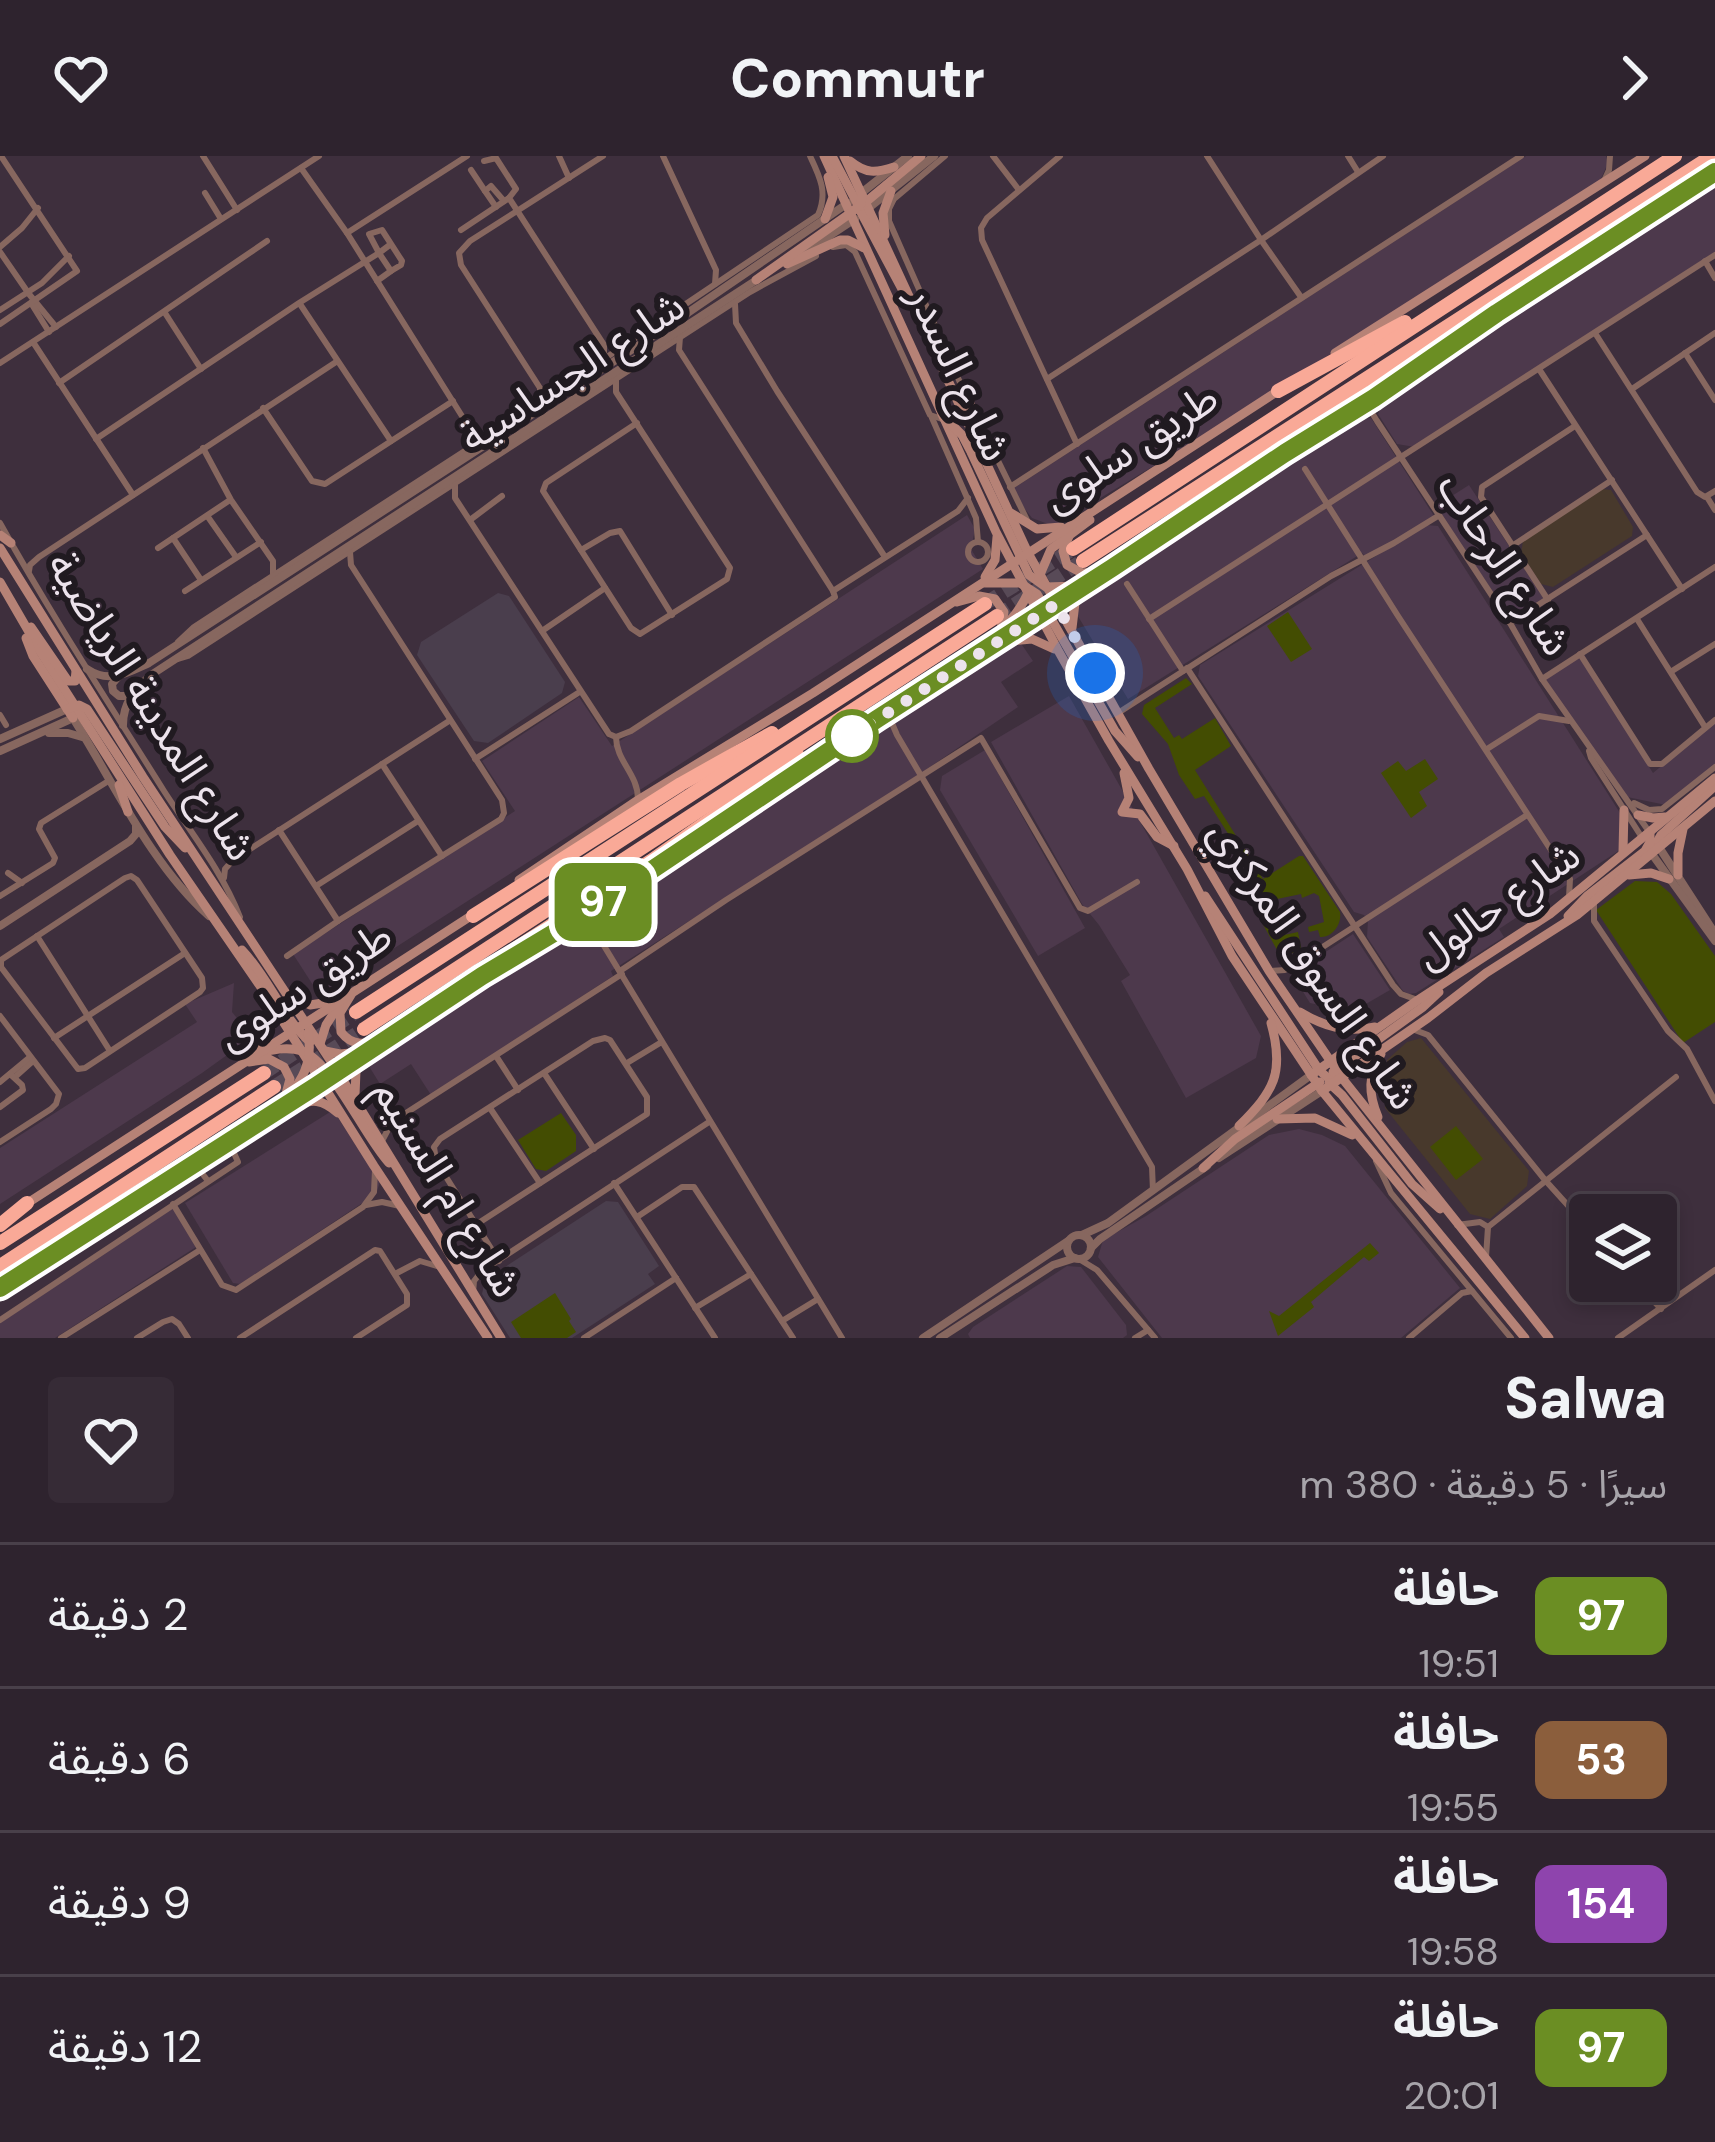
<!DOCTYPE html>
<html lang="ar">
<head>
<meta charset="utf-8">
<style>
	:root { --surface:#2e232e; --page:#362b36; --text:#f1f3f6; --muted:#a7a4aa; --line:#49404a }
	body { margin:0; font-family:"DM Sans","Noto Sans Arabic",sans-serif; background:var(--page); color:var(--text); direction:rtl; height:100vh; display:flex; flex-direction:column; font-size:45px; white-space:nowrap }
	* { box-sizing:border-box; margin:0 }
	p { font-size:39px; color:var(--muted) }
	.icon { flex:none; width:66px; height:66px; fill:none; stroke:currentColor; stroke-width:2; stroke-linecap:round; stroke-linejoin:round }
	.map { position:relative; height:1182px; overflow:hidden; direction:ltr }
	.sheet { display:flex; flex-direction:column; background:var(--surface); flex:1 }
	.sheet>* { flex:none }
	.badge { padding:0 24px; border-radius:18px; font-size:42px; line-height:78px }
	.controls { position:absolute; left:1569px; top:1038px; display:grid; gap:24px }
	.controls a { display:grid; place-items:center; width:108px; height:108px; border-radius:12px; background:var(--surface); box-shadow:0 6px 18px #0003,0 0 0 3px var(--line); font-size:60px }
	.you { position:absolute; width:60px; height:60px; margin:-30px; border:9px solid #fff; border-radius:50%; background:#1a73e8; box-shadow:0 0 0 18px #1a73e833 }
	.map>.badge { position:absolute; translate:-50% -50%; box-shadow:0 0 0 6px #fff }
	.round { display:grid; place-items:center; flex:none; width:126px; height:126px; border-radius:12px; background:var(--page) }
	.summary { display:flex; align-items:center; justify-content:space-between; height:204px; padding:0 48px }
	h1 { font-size:57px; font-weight:800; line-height:90px }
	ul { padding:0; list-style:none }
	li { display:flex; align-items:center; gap:36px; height:144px; padding:0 48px; border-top:3px solid var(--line) }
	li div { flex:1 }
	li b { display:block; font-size:45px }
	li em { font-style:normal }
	li .badge { min-width:132px; font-weight:700; text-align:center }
	header { display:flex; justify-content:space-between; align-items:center; height:156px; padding:0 48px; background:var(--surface); font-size:54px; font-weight:800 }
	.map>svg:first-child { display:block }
	.built { fill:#4d394c }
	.industrial { fill:#48392c }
	.education { fill:#4a3e4d }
	.green { fill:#434d02 }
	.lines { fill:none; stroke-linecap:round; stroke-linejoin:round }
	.motorway-tunnel { stroke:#584a57; stroke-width:14; stroke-dasharray:14 7; stroke-linecap:butt }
	.minor { stroke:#87675f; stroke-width:6 }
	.tertiary { stroke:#87675f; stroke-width:8 }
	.secondary { stroke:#b68276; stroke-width:9 }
	.motorway { stroke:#f9a997; stroke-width:14 }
	.line-casing { stroke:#fff; stroke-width:27 }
	.line { stroke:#6b8e23; stroke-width:18 }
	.walk { stroke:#ece3ec; stroke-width:12; stroke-dasharray:0 21.6 }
	.stop-dot { fill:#fff; stroke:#6b8e23; stroke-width:6 }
	.labels { text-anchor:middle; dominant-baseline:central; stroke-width:12; stroke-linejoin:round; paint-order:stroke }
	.street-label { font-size:42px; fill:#ece3ec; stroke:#201a20 }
</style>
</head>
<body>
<header><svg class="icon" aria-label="forward" viewBox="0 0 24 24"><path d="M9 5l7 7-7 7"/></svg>Commutr<svg class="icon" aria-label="heart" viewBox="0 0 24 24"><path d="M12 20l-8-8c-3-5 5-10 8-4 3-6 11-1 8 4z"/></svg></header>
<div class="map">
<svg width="1715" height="1182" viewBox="0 0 1715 1182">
	<rect width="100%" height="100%" fill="#3e2f3d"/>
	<!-- built -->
	<g class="built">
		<polygon points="1526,0 1606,0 1608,7 1600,25 1195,285 1059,367 1048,368 1032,362 1021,348 1014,332"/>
		<polygon points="1715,28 1715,96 1415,291 1397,288 1378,258 1384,245"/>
		<polygon points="1371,262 1434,360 1367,402 1362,397 1128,543 1076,457 1080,445 1256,325 1301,299 1315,286 1356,263"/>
		<polygon points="1469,329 1544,443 1507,466 1433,352"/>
		<polygon points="967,359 975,373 971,393 983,413 320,840 293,798 515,655 482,605 579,541 612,590"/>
		<polygon points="1426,369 1438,370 1620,657 1620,694 1499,773 1504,781 1416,837 1409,838 1403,835 1367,781 1368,764 1364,759 1354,756 1198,520 1200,509"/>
		<polygon points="1020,486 1033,505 1001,526 1018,551 927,613 611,815 613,820 431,939 411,908 380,928 367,907"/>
		<polygon points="1579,500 1653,617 1715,566 1715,609 1666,649 1627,641 1545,523"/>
		<polygon points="1069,540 1261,880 1256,902 1186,942 1121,825 1130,819 1099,769 1082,748 991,586"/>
		<polygon points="985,594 1085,772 1038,800 940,634 942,620"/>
		<polygon points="1353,778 1390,834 1352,856 1310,847 1292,818"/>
		<polygon points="234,827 232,856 252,881 202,917 0,1048 0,992 197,866 185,848"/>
		<polygon points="330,956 335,957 380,1026 376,1038 240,1128 233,1127 185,1047"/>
		<polygon points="1299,973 1322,979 1345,990 1460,1132 1401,1182 1162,1182 1098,1101 1103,1084 1146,1060 1269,979"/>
		<polygon points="173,1051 196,1091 55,1182 0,1182 0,1167"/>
		<polygon points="1067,1110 1081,1111 1126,1169 1127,1179 1123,1182 970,1182 968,1178 973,1171"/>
	</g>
	<!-- industrial -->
	<g class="industrial">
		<polygon points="1603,333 1611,334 1633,371 1632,380 1553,431 1541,428 1521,397 1523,385"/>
		<polygon points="1421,882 1529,1015 1527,1030 1490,1063 1470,1058 1385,952 1387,904 1407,886"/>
	</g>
	<!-- education -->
	<g class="education">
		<polygon points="498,437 509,440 565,526 562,537 488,587 474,585 417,499 421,486"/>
		<polygon points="606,1045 618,1046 659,1110 648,1118 655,1128 572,1182 510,1182 482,1138 485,1124"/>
	</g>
	<!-- green -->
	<g class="green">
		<polygon points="1288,456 1312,493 1291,506 1267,470"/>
		<path d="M1186 522 1192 528 1155 552 1174 582 1179 579 1182 583 1215 562 1231 590 1195 614 1263 723 1299 700H1303L1340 756C1342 769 1332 782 1320 781L1318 774 1309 776 1308 771 1324 766 1319 740 1314 737 1302 742 1301 738 1268 745 1275 781 1298 776 1301 792 1282 803 1249 743 1261 735 1257 728 1259 726 1204 640 1195 643 1179 619 1168 588 1142 558 1144 549Z"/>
		<polygon points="1425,603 1438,623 1419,636 1427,650 1411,662 1381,617 1398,605 1406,615"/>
		<polygon points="1635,725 1657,726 1671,738 1715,800 1715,866 1683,887 1596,754"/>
		<polygon points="561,957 576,979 576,995 546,1015 536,1013 518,984"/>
		<polygon points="1456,970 1483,1003 1456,1024 1430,991"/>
		<polygon points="1370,1087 1379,1097 1369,1105 1364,1101 1311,1146 1314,1151 1278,1180 1269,1155 1279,1160"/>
		<polygon points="555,1137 571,1163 569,1165 576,1176 567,1182 521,1182 511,1166"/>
	</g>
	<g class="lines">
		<!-- motorway-tunnel -->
		<g class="motorway-tunnel">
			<polyline points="986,447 1073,393"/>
			<polyline points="997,460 1079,407"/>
			<polyline points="264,917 356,856"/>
			<polyline points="274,931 364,873"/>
		</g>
		<!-- minor -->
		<g class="minor">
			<polyline points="203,0 237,54"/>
			<polyline points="559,0 569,22"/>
			<polyline points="663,0 716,114 715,128"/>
			<polyline points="945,0 894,43 889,53 889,65 962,231 1027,364"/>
			<polyline points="993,0 1019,34"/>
			<polyline points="1060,0 987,62 981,72 982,84 1077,288"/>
			<polyline points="1348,0 1358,16"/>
			<polyline points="484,5 496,2 516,33 509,42 604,189 604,203"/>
			<polyline points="301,12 347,77 472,276 472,287"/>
			<polyline points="471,14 485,35"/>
			<polyline points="1604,25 1609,14 1610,0"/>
			<polyline points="205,37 221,63"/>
			<polyline points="496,51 485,35 491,30 504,45"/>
			<polyline points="461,74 509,42"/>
			<polyline points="347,77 467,0"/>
			<polyline points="0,91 22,72 38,52"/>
			<polyline points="833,91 846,89 855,96 930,259 945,264"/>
			<polyline points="0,96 29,138 56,171"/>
			<polyline points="1705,105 1715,122"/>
			<polyline points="391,115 401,109 402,105 382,74 369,78 379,97 391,88"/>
			<polyline points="1301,141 1261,84 1383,0"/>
			<polyline points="31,147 49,176"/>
			<polyline points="300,148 391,285"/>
			<polyline points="735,148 736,167 777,235 885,401"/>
			<polyline points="0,154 42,127 69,100"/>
			<polyline points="165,157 201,213"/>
			<polyline points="0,168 77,115 1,0"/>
			<polyline points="1595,177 1697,336 1705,341 1715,335"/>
			<polyline points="33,186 133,339"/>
			<polyline points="1685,197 1715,244"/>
			<polyline points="0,207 319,0"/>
			<polyline points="1539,213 1682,433"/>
			<polyline points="616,223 616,236 730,412 727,423 640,478 631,472 543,335 546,327 637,267"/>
			<polyline points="1047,223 1261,84 1207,0"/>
			<polyline points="59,227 267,85"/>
			<polyline points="1632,233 1715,177"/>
			<polyline points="1374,243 1372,257 1377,265 1510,467 1542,523 1650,677"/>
			<polyline points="540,244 540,232 461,109 459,97 470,85 603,0"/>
			<polyline points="263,252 312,325 325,328 453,245"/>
			<polyline points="932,262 976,362 978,386"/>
			<polyline points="96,283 299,147 379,97 391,115 377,125"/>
			<polyline points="203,292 231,344 273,405 273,418"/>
			<polyline points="1305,313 1398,460 1570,723 1569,741"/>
			<polyline points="455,329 455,342 609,578 616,581"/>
			<polyline points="1010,331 1521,0"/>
			<polyline points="1707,341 1715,354"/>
			<polyline points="208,361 236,401"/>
			<polyline points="470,364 502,340"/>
			<path d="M0 367C51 459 109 547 164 635 191 677 222 715 240 761"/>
			<polyline points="173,382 201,424"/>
			<circle cx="978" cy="396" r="10"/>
			<polyline points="1512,390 1612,324"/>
			<polyline points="158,392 230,344"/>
			<polyline points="581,394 610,377 620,375 672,459"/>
			<polyline points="29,415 30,409 39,401 336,206"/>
			<polyline points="1127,428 1183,515"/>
			<polyline points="185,435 261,386"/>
			<polyline points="833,435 958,355 968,342"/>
			<polyline points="1548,444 1481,341 1482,331 1575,270"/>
			<polyline points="1149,463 1715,99"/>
			<polyline points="1637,463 1705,571"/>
			<polyline points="1510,467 1647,379"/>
			<polyline points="542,475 605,432"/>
			<path d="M178 486 194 471 540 246 818 59C828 37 820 21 810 0"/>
			<polyline points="1580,498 1650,608 1662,608 1715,564"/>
			<polyline points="178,503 188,500 750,136 816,100"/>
			<polyline points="1187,512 1393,829 1401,838 1415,843"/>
			<polyline points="1672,515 1715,488"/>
			<polyline points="1542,523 1715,411"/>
			<polyline points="891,554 891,565 897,579 1152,1011 1153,1035"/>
			<polyline points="1118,557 1331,420 1394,387 1438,360"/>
			<polyline points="0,559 6,569"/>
			<polyline points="616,581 631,575 835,441 833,435 679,194 680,181"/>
			<path d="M616 581C616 605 638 618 638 643"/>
			<polyline points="1487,593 1539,560 1569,565"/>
			<polyline points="1589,595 1591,602 1641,680"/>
			<polyline points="475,603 578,537"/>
			<polyline points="382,608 442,700"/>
			<polyline points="1634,647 1649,654 1662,653 1715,611"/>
			<polyline points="279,674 338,765"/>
			<polyline points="8,717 22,727"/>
			<polygon points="131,720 137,724 202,822 203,832 200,836 85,912 78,913 1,811 1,804 125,722"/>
			<polyline points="224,722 225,713 233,704 449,565"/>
			<polyline points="316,730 418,665"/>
			<polyline points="0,740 53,707 55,702 39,673 41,667 110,624"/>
			<polyline points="1594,746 1594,765 1668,875 1687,893 1715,945"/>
			<polyline points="591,758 591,767 595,775 842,1182"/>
			<polyline points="37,780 110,895"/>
			<polyline points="287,800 338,765 501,663 504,657 502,644 351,409 350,396"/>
			<polyline points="620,815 726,744 981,582 1080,752 1088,755 1137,726"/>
			<polyline points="1270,815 1285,814 1301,805 1527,659"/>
			<polyline points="0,860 59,938 56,948 51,953 0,986"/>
			<polyline points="1412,873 1428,879 1545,1024 1590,1074"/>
			<polyline points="54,882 185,797"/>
			<polyline points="496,900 518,934"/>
			<polyline points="627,907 660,887"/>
			<polyline points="544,917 594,993"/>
			<polyline points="15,921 33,905"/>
			<polyline points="0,926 30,901"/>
			<polyline points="0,951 23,934 22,929 10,918"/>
			<polyline points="490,952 540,1027"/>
			<polyline points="382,985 392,966 622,818"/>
			<polyline points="1376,1005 1391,1037 1511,1182"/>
			<polyline points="187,1014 201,1016 208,1025"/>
			<polyline points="614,1027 715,1182"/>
			<polyline points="173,1048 222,1129 236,1134 363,1051 374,1036 375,1014"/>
			<polyline points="366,1049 382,1046 400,1050"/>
			<polyline points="637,1061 682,1031 694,1031 793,1182"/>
			<polyline points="477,1068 647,958 647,941 610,884 605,882 593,885 440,983 434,991 436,1005 499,1105"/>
			<polyline points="1457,1069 1480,1066 1488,1071"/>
			<polyline points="1486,1101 1488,1071 1676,921"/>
			<polyline points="1079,1103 1097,1114 1155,1182"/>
			<polyline points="395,1118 420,1105 440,1111"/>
			<polyline points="1635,1125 1661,1153"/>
			<polyline points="473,1137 474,1125 482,1115 709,966"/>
			<polyline points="695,1152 751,1118"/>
			<polyline points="0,1164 238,1006 229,986"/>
			<polyline points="782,1165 818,1143"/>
			<polyline points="61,1182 200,1094"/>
			<polyline points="137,1182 163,1166 172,1163 179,1168 188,1182"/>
			<polyline points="240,1182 375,1094 380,1095 407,1138 407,1149 356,1182"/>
			<polyline points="584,1182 676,1122"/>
			<polyline points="1135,1182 1148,1174"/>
			<polyline points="1409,1182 1462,1137 1472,1135"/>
			<polyline points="1618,1182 1715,1114"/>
		</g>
		<!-- tertiary -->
		<g class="tertiary">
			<polyline points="860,38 908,0"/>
			<polyline points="866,54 934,0"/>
			<polyline points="802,98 855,63"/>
			<path d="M87 513C109 528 127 517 149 507L673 167 848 47"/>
			<polyline points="118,521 112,528 113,535 119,540 130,540"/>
			<path d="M73 562C114 627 151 709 209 760"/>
			<path d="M123 569C123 546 135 534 151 519L758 123"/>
			<polyline points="49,577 68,577 82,581"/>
			<polyline points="0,583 67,553"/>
			<polyline points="0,595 73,562"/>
			<polyline points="1657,688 1714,776"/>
			<polyline points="1649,694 1715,785"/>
			<polyline points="0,770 130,685 136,678 136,670"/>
			<polyline points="1219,1002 1322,935"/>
			<polyline points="1082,1079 1108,1067 1311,919"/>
			<circle cx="1079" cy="1091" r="12"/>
			<polyline points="1091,1092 1100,1083 1207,1010"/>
			<polyline points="923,1182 1068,1085"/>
			<polyline points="940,1182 1053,1109 1075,1102"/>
		</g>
		<!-- secondary -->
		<g class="secondary">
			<polyline points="824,0 996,376 1059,496 1109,585 1187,713 1232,800 1322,935 1525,1182"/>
			<polyline points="832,0 859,51"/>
			<polyline points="844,0 1028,397 1149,613 1269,815 1342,922 1549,1182"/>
			<path d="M850 5C866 18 876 17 894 11"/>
			<polyline points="857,49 903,135"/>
			<polyline points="861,50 921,0"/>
			<polyline points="825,63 833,41 828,21"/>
			<polyline points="885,79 883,57 891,35"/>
			<polyline points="787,108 840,84 848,84 864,92"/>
			<polyline points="756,124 852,56 861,48 862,39"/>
			<polyline points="1335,197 1645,0"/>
			<polyline points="970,247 974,273"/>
			<polyline points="951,268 962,279 971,296 1029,419 1046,431 1077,430"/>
			<polyline points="1329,270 1715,16"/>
			<polyline points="1011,357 1037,373 1061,371"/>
			<polyline points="0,379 11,387"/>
			<polyline points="1069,380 1063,395 1067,409 1082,417 1100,416"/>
			<polyline points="0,392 143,621 338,916 501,1182"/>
			<polyline points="985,421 995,404 997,381"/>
			<polyline points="1039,421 1051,393 1090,364"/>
			<polyline points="0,426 40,495 170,699 267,840 374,1010 488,1182"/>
			<polyline points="985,427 1020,427 1037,438 1115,575 1138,601"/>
			<polyline points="957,446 979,440 995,443 1004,456 1001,473"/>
			<polyline points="31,471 68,525 75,525 76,515"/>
			<polyline points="1072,472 1075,447 1087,435"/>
			<polyline points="26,482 33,500 73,562"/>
			<polyline points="1002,486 1032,483 1054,493"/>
			<path d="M911 537C951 501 1004 489 1028 437"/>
			<polyline points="67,553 79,549 87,553 165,671 185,692"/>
			<polyline points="1124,617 1129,642 1122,656 1140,658 1157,681 1174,690"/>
			<polyline points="119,629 128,656"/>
			<polyline points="1638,659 1653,662 1665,661"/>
			<polyline points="1653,693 1661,679 1715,630"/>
			<polyline points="1623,696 1624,654"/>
			<polyline points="1629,719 1651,717 1669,723"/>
			<polyline points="1678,719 1678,697 1683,673"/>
			<polyline points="519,724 638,644 813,537 1281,233"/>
			<polyline points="1205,740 1319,914 1328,922 1342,922"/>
			<polyline points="1568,760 1587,740 1645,695 1650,686 1650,677"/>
			<path d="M242 794C269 822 282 861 310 886"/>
			<polyline points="520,798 592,754 877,563 1112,413 1289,295"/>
			<path d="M351 839 340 857 341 876C352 890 364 889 380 883"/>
			<polyline points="294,841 310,849 329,846"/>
			<path d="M1300 856C1325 871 1346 877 1375 871"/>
			<polyline points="320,888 326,869 339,849"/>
			<polyline points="261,892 271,871 268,845"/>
			<polyline points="325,895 340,898 361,896"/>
			<path d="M264 896C277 893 289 891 302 895 332 906 364 980 389 1007"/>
			<polyline points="249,906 269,903 284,911 290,923 286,938"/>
			<polyline points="1333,916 1423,851 1439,836"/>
			<polyline points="1311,919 1418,844 1550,758 1715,622"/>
			<polyline points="1329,927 1342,939 1412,1028 1440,1053"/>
			<polyline points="1322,935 1428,862 1486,817 1577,759 1715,645"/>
			<polyline points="355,939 356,915 368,901"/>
			<path d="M294 952C311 941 323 944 338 957"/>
			<path d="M1378 961C1368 937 1368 920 1381 898"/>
			<polyline points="1277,963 1315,962 1352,979"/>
			<path d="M1239 970C1274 935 1285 917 1271 867"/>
			<polyline points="1203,1012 1235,983 1320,926"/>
			<path d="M165 1022 292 935C307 918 312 899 308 877"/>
			<polyline points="23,1050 477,756"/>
			<polyline points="51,1100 485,819"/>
		</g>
		<!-- motorway -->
		<g class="motorway">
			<polyline points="1278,235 1405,166"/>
			<polyline points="1285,297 1317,271 1441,185"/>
			<polyline points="1073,393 1675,0"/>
			<polyline points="1083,405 1712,0"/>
			<polyline points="473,760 681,628 772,577"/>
			<polyline points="483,820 515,793 651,705 799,601"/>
			<polyline points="356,856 985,448"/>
			<polyline points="364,873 997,460"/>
			<polyline points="0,1069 27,1047"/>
			<polyline points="0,1087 264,917"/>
			<polyline points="0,1110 274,931"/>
			<polyline points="0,1127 51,1100"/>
		</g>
	</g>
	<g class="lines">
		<!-- line casing -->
		<g class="line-casing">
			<polyline id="line" points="0,1132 316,930 482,820 592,754 877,563 1112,412 1285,297 1374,242 1497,157 1715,16"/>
		</g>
		<!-- line -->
		<use href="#line" class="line"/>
		<!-- walk -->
		<polyline class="walk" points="852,580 1056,448 1095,517"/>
	</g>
	<!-- markers -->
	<circle class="stop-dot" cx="852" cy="580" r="24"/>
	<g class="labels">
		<!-- street labels -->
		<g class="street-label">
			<text transform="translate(572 215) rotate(-33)">شارع الجساسية</text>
			<text transform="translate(960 217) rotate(65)">شارع السدر</text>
			<text transform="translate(1130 291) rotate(-33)">طريق سلوى</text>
			<text transform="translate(1505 408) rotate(57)">شارع الرحاب</text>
			<text transform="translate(152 550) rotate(58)">شارع المدينة الرياضية</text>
			<text transform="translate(1497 748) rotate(-35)">شارع حالول</text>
			<text transform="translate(1314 808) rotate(56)">شارع السوق المركزي</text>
			<text transform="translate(304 829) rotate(-33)">طريق سلوى</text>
			<text transform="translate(448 1032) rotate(59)">شارع ام السنيم</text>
		</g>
	</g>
</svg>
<div class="controls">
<a><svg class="icon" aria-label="layers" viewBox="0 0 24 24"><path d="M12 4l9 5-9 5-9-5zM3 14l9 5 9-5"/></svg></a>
</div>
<div class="you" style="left:1095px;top:517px"></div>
<b class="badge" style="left:603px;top:746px;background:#6b8e23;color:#fff">97</b>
</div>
<section class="sheet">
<div class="summary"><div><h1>Salwa</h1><p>سيرًا · 5 دقيقة · 380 m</p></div><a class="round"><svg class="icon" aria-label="heart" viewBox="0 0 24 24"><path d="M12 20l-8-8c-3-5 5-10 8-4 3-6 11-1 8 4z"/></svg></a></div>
<ul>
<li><span class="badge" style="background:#6b8e23;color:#fff">97</span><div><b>حافلة</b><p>19:51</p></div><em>2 دقيقة</em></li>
<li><span class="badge" style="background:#8b5e3c;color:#fff">53</span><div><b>حافلة</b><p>19:55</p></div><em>6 دقيقة</em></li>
<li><span class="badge" style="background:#8e44ad;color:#fff">154</span><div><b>حافلة</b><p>19:58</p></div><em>9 دقيقة</em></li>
<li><span class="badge" style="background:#6b8e23;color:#fff">97</span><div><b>حافلة</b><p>20:01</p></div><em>12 دقيقة</em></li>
</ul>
</section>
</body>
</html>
